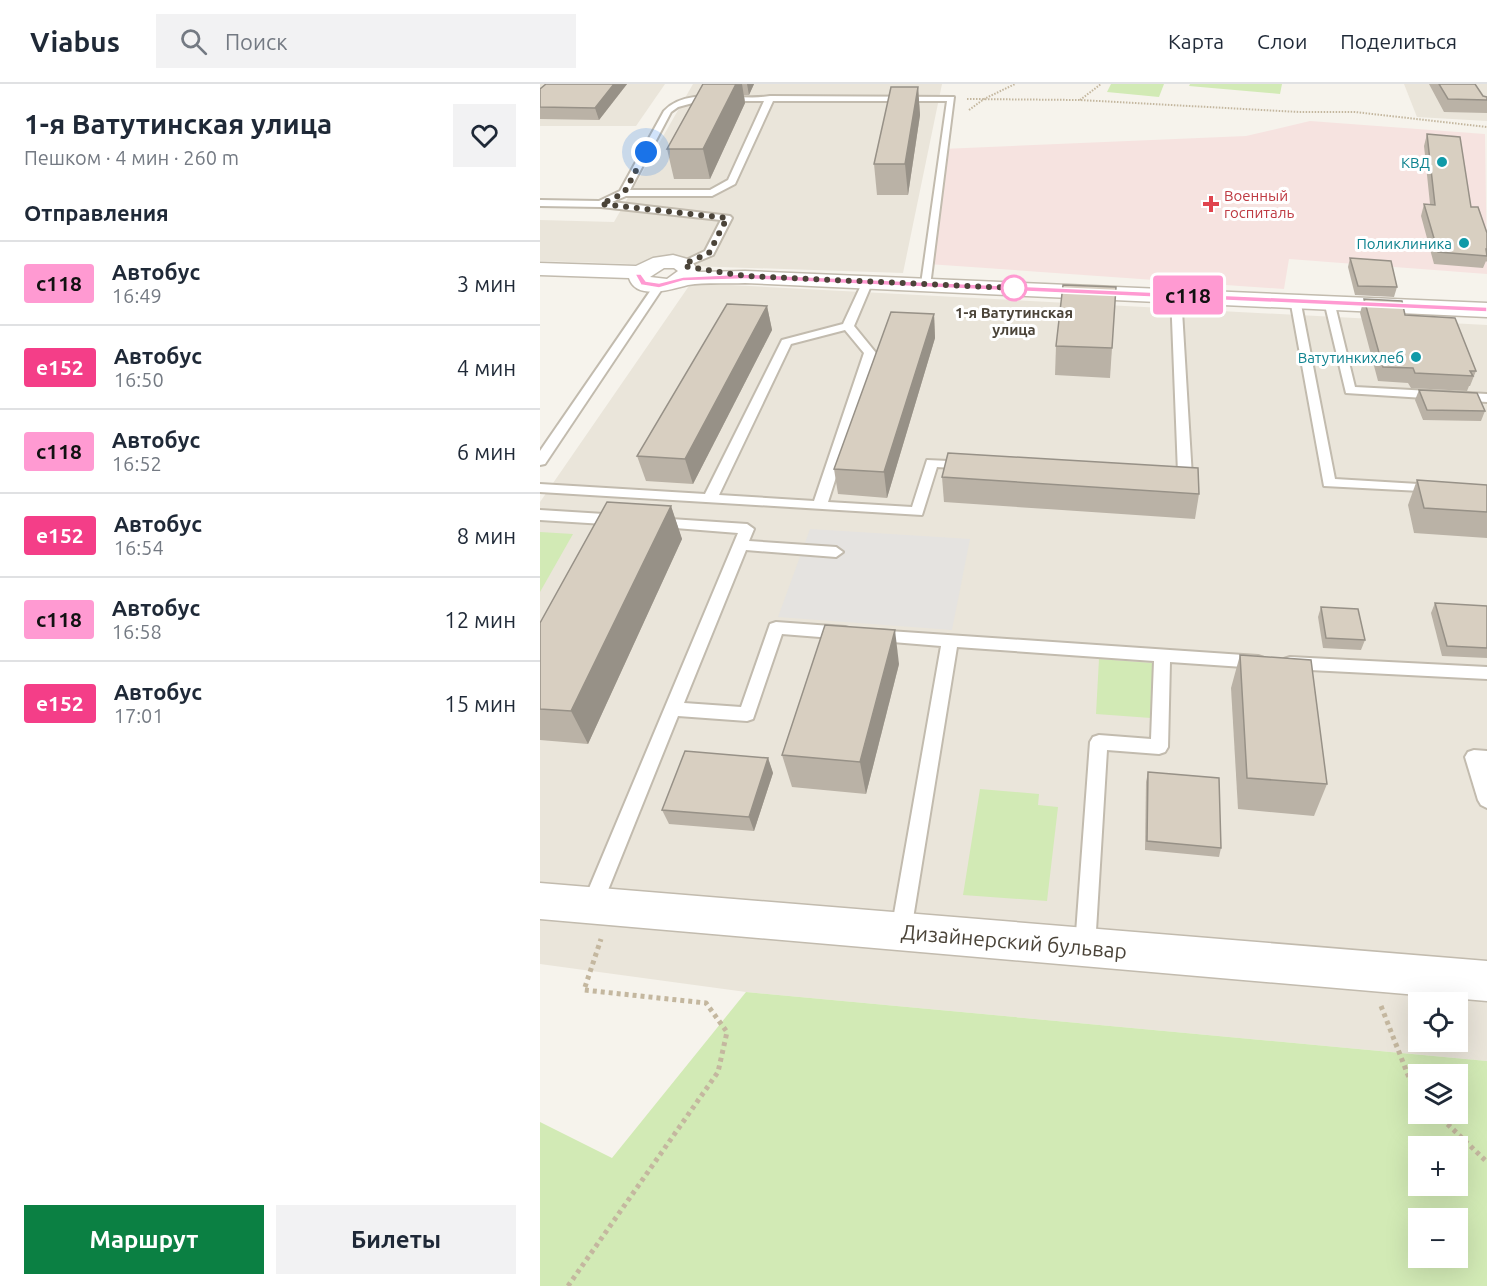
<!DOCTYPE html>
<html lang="ru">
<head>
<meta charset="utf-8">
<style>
	:root { --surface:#fff; --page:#f2f2f3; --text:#1f2937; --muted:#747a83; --line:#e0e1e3; --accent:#0b8043 }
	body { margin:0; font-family:Ubuntu,sans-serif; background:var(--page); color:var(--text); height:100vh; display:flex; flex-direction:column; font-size:22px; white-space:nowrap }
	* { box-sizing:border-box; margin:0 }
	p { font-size:20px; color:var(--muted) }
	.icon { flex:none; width:33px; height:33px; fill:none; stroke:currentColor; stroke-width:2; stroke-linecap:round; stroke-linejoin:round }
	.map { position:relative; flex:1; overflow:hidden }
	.panel { display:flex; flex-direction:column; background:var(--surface); width:540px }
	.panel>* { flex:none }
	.badge { padding:0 12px; border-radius:4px; font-size:21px; line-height:39px }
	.fabs { position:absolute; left:868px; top:908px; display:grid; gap:12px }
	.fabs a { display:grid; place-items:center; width:60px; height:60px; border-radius:0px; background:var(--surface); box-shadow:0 6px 24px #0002; font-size:30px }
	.you { position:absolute; width:30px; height:30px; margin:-15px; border:4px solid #fff; border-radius:50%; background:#1a73e8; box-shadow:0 0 0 9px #1a73e833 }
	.map>.badge { position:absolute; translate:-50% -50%; box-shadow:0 0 0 3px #fff }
	h2 { padding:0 24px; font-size:22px; line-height:54px }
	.round { display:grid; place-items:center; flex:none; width:63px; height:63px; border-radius:0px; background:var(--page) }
	.headline { display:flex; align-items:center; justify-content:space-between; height:102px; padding:0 24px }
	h1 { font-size:28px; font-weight:600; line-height:45px }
	.button { display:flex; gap:12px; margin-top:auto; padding:12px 24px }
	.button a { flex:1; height:69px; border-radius:0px; background:var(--accent); color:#fff; font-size:24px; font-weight:600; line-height:69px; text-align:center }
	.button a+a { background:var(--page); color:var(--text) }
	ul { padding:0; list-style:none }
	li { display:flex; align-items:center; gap:18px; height:84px; padding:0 24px; border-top:2px solid var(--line) }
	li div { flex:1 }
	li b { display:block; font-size:22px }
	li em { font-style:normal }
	li .badge { min-width:66px; font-weight:700; text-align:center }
	header { display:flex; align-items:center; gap:36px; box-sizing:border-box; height:84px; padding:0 30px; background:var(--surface); border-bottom:2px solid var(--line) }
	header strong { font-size:28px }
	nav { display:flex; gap:33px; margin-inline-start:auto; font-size:21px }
	.search { width:420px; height:54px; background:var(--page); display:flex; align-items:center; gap:15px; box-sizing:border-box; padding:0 21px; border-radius:0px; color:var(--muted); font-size:22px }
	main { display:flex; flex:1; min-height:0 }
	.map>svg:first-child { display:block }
	.residential { fill:#eae5da; fill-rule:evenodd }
	.medical { fill:#f6e3e0 }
	.green { fill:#d2eab5; fill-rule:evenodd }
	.parking { fill:#e5e3e0 }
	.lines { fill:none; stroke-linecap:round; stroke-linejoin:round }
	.service-casing { stroke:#c2bbae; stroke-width:4 }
	.minor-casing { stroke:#c2bbae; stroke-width:3 }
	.path-far1 { stroke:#c4b79f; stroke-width:2; stroke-dasharray:1.5 1.5; stroke-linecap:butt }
	.path { stroke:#c4b79f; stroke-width:5; stroke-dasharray:4 4; stroke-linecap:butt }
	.service { fill:#fff; fill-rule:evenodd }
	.minor { fill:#fff; fill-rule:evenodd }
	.wall { fill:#bab2a6 }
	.shaded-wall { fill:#979187 }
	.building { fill:#d8cfc1; stroke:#979187; stroke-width:1.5 }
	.line { fill:#ff9ad2; stroke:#fff; stroke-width:1.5 }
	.walk { stroke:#4b4439; stroke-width:6; stroke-dasharray:0 10.8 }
	.culture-dot { fill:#0f9aa8; stroke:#fff; stroke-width:2 }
	.health-dot { fill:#e0444e; stroke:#fff; stroke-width:2 }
	.stop-dot { fill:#fff; stroke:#ff9ad2; stroke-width:3 }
	.labels { text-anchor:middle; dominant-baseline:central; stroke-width:6; stroke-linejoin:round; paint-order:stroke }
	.far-culture-label { font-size:15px; fill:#0d838f; stroke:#fff; text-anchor:end }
	.far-health-label { font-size:15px; fill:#be3a42; stroke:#fff; text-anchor:start }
	.far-stop-label { font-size:15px; font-weight:bold; fill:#4b4439; stroke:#fff }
	.near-street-label { font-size:21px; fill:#4b4439; stroke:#fff }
</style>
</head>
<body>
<header>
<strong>Viabus</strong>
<div class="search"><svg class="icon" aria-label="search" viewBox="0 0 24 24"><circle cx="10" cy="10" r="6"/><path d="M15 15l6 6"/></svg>Поиск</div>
<nav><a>Карта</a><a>Слои</a><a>Поделиться</a></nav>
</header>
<main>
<section class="panel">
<div class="headline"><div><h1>1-я Ватутинская улица</h1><p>Пешком · 4 мин · 260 m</p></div><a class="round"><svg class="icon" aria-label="heart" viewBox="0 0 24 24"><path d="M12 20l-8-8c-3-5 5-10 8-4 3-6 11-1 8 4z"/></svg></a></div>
<h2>Отправления</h2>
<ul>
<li><span class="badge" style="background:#ff9ad2;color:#111">с118</span><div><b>Автобус</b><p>16:49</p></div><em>3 мин</em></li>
<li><span class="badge" style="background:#f43e88;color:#fff">е152</span><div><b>Автобус</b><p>16:50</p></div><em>4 мин</em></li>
<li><span class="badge" style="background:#ff9ad2;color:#111">с118</span><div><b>Автобус</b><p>16:52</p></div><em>6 мин</em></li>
<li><span class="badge" style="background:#f43e88;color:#fff">е152</span><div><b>Автобус</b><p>16:54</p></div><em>8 мин</em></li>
<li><span class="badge" style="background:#ff9ad2;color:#111">с118</span><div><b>Автобус</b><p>16:58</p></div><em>12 мин</em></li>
<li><span class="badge" style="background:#f43e88;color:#fff">е152</span><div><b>Автобус</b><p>17:01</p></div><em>15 мин</em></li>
</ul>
<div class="button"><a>Маршрут</a><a>Билеты</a></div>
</section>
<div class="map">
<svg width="947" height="1202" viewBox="0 0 947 1202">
	<rect width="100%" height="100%" fill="#f6f3ec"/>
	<!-- residential -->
	<g class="residential">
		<polygon points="0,0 125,0 96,42 0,42"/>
		<polygon points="153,0 402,0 363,189 0,177 0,136 74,138"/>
		<polygon points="864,0 947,0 947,37 877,33"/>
		<path d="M151 199 947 241V977L206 908 0 880V418ZM879 918H918V957H879Z"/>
	</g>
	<!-- medical -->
	<polygon class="medical" points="770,37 945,50 947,190 749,175 744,205 388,180 402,65 706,52"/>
	<!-- green -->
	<g class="green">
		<polygon points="571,0 624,0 619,13 567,8"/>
		<polygon points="650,0 742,0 740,10 649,2"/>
		<polygon points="0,448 33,450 0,508"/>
		<polygon points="559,575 613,579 611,634 556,630"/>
		<polygon points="440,705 499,710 498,721 518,723 507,817 423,811"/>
		<path d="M206 908 947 977V1202H0V1038L72 1074ZM879 990H918V1029H879ZM879 1062H918V1101H879ZM879 1134H918V1173H879Z"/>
	</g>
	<!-- parking -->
	<polygon class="parking" points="270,445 430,455 412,546 238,533"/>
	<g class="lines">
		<!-- service casing -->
		<g class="service-casing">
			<g id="service">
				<path d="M230 12 414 13 390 202 386 203 381 200 407 17H233L195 100 172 112H86L72 118 190 132 192 134 173 171 147 182 138 180 165 167 181 136 61 123 0 122V116L59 117 80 107 124 27C148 1 199 18 230 12ZM160 17H224L188 96 170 106H90L131 28 138 23Z"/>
				<path d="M328 194 333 197 314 242 336 269 288 418 372 423 387 376 431 378 433 381 426 385 397 383 382 431 0 408V400L165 410 242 256 303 240 323 197ZM305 246 324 269 274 417 179 411 251 260Z"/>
				<polygon points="119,199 124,202 5,380 0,381 0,367 115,200"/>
				<path d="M636 207 641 210 652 393C647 399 632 399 627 393L629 390 638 389 631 210Z"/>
				<polygon points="755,212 760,215 795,395 895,401 902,405 900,408 784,402 750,215"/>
				<polygon points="789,214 794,217 815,303 947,310 947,318 806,309 784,217"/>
				<polygon points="0,426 80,431 87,436 80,441 0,436"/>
				<polygon points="115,434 207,440 214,445 209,457 296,463 303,468 296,473 206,466 144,619 201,623 230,540 236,538 305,543 311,545 313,549 311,553 305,555 242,550 213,635 207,637 138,632 62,821 59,827 52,830 45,827 42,821 198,449 110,442 108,439 110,436"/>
				<polygon points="334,546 718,572 724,574 726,578 724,582 718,584 630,578 628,663 625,668 619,670 567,666 555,863 552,870 545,872 538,870 535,863 550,658 553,653 559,651 611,655 614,577 417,563 371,847 368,853 361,856 354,853 351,847 401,562 328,556 326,552 328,548"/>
				<polygon points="750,573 947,583 947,595 750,585 744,583 742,579 744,575"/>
				<polygon points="934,666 947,667 947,724 941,721 938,716 925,673 928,668"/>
			</g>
		</g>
		<!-- minor casing -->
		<g class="minor-casing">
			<g id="minor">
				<path d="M133 171 151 176 159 188 205 187 947 219V233L205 199C187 200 166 198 148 201 132 205 96 217 89 194L0 191V179L96 182 113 174ZM124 184H134L138 187 127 195 110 193Z"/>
				<polygon points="0,799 947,877 947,917 0,835"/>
			</g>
		</g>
		<!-- path-far1 -->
		<g class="path-far1">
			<polyline points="427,15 540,16 759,28 815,28 947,43"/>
			<polyline points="540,16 561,0"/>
			<polyline points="429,26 444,15 475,0"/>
		</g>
		<!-- path -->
		<g class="path">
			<polyline points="841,922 875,1009 879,1012"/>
			<polyline points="896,1029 947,1078"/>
			<polyline points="28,1202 178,988 187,948 166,919 44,906 61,855"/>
		</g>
		<!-- service -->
		<use href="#service" class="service"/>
		<!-- minor -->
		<use href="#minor" class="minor"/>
	</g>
	<!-- wall -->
	<g class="wall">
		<polygon points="6,0 87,0 59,36 0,35 0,5"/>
		<polygon points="163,0 214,0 209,11 204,11 205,19 170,95 134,95 127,65"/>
		<polygon points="889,0 935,0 943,12 947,13 947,29 904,28"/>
		<polygon points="378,3 380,31 368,111 337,111 334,80"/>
		<polygon points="887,50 947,149 947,178 946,177 943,184 894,180 881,132 884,120 890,120 884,62"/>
		<polygon points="810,174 857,203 854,213 815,211 808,183"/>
		<polygon points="824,215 865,231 936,287 930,302 929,302 927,307 871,304 868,299 838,297 820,229"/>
		<polygon points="227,222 232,246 153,400 106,397 97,372"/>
		<polygon points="394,230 395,254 347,414 298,410 294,385"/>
		<polygon points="516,262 572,264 570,294 515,291"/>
		<polygon points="879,306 945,327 941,337 883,336 875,316"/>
		<polygon points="402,393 659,410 655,435 404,418"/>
		<polygon points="877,396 947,401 947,454 874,449 868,421"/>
		<polygon points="131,422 142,455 48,660 0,656 0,539"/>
		<polygon points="895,519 947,522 947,574 902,572 891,529"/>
		<polygon points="781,523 825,556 821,566 783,564 778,533"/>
		<polygon points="700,571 787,700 774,732 698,725 691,604"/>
		<polygon points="359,580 326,710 252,703 242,671"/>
		<polygon points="228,674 233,689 214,747 129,740 122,726"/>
		<polygon points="608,688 681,764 679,773 605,766 606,698"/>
	</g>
	<!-- shaded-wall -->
	<g class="shaded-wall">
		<polygon points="74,0 87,0 59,36 55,24"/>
		<polygon points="196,0 202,0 205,19 170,95 163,65"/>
		<polygon points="207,0 214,0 209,11"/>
		<polygon points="378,3 380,31 368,111 365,80"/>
		<polygon points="227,222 232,246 153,400 145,375"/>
		<polygon points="394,230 395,254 347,414 344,388"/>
		<polygon points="131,422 142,455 48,660 31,627"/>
		<polygon points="355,546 359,580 326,710 320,678"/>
		<polygon points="228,674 233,689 214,747 209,733"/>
	</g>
	<!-- building -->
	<g class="building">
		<polygon points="6,0 74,0 55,24 0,23 0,5"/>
		<polygon points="163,0 196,0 163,65 127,65"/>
		<polygon points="899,0 935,0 943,12 947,13 947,16 908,15"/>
		<polygon points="351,3 378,3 365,80 334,80"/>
		<polygon points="887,50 920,53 931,123 938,123 947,149 947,165 946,165 947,172 898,168 884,120 895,121"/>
		<polygon points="810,174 851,177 857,203 818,202"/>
		<polygon points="523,201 576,203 572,264 516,262"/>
		<polygon points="824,215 862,217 865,231 915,234 936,287 930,287 933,292 875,289 873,284 843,283"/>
		<polygon points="187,220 227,222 145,375 97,372"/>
		<polygon points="351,228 394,230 344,388 294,385"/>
		<polygon points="879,306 937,309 945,327 887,326"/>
		<polygon points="408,369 658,384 659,410 402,393"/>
		<polygon points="877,396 947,401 947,428 884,424"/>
		<polygon points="67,418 131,422 31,627 0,625 0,539"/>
		<polygon points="895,519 947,522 947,564 907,562"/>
		<polygon points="781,523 818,525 825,556 786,554"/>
		<polygon points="285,541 355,546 320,678 242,671"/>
		<polygon points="700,571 771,576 787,700 707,694"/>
		<polygon points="145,667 228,674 209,733 122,726"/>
		<polygon points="608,688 679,694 681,764 607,757"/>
	</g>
	<!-- line -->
	<polygon class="line" points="95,190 101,190 106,197 119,199 143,193 205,190 947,223 947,228 205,195 143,197 119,204 101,201"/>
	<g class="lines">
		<!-- walk -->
		<polyline class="walk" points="106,68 84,109 61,120 187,134 169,169 144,180 148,183 205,192 474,204"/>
	</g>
	<!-- markers -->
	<g class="culture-dot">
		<circle cx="902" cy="78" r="6"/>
		<circle cx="924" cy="159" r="6"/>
		<circle cx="876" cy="273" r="6"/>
	</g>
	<path class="health-dot" d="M668 111h6v6h6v6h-6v6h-6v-6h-6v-6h6z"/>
	<circle class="stop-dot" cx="474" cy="204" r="12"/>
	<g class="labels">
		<!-- far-culture labels -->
		<g class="far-culture-label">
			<text x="890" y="78">КВД</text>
			<text x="912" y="159">Поликлиника</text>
			<text x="864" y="273">Ватутинкихлеб</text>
		</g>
		<!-- far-health labels -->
		<g class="far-health-label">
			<text x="684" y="111">Военный<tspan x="684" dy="17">госпиталь</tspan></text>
		</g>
		<!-- far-stop labels -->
		<g class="far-stop-label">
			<text x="474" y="228">1-я Ватутинская<tspan x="474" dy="17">улица</tspan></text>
		</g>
		<!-- near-street labels -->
		<g class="near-street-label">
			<text transform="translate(474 857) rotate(5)">Дизайнерский бульвар</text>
		</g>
	</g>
</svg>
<div class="fabs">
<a><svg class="icon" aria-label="locate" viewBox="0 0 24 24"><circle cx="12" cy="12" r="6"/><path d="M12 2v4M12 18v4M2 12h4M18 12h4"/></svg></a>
<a><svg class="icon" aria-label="layers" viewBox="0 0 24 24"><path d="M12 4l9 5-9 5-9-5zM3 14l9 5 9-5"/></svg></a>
<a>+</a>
<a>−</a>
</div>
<div class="you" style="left:106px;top:68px"></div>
<b class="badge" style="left:648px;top:211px;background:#ff9ad2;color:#111">с118</b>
</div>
</main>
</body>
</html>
